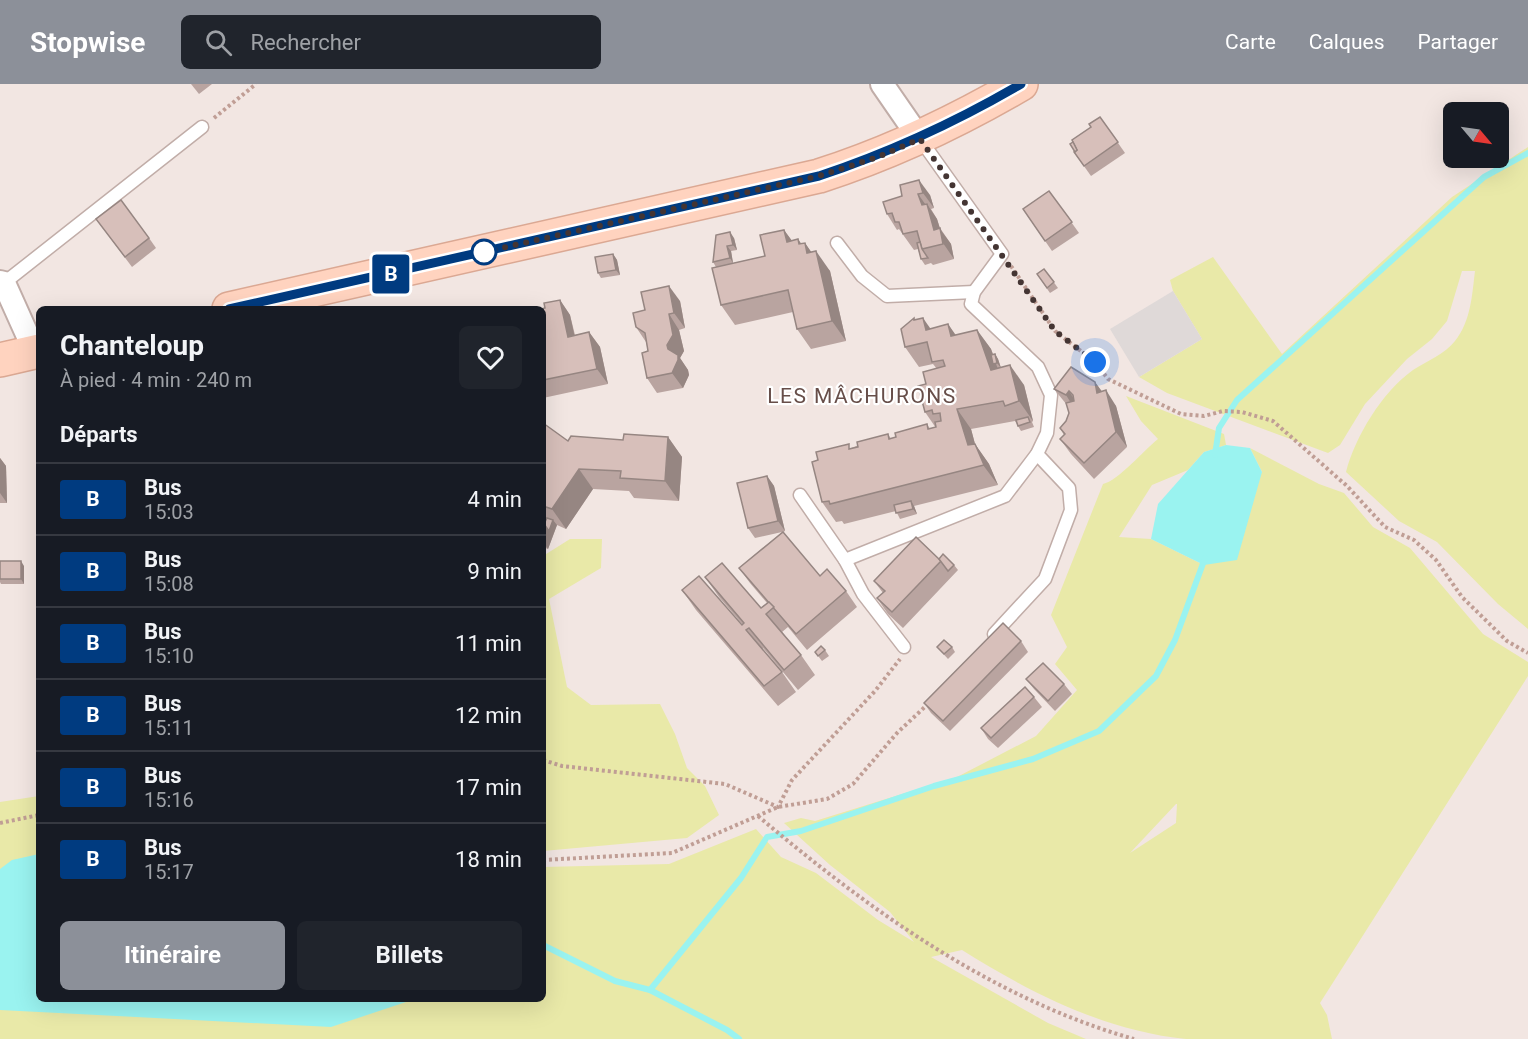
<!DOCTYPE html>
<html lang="fr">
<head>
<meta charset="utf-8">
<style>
	:root { --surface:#171b24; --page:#20242c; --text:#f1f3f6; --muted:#9ea1a6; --line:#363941; --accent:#8c9099 }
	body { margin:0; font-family:Roboto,sans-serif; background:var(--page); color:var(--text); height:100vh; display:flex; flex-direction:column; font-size:22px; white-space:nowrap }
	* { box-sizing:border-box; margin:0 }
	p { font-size:20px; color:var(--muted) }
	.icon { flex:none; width:33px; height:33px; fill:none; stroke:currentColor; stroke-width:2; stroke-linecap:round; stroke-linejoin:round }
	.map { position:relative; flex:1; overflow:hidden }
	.sheet { position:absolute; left:36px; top:222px; width:510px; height:696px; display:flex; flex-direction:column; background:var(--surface); border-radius:9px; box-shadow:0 6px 24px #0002 }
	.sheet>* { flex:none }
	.badge { padding:0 12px; border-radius:4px; font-size:21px; line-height:39px }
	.needle { width:39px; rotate:119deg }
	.tools { position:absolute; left:1443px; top:18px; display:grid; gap:12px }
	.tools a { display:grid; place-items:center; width:66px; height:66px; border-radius:9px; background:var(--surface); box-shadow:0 6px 24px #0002; font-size:30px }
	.you { position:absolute; width:30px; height:30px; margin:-15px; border:4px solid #fff; border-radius:50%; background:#1a73e8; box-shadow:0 0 0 9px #1a73e833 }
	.map>.badge { position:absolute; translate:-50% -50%; box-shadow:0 0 0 3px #fff }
	h2 { padding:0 24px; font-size:22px; line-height:54px }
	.round { display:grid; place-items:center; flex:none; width:63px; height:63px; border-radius:9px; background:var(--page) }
	.overview { display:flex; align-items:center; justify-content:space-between; height:102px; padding:0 24px }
	h1 { font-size:28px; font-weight:700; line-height:45px }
	.action { display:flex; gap:12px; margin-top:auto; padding:12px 24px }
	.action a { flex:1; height:69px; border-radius:9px; background:var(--accent); color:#fff; font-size:24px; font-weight:700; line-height:69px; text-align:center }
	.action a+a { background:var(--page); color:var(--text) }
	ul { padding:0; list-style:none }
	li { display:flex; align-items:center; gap:18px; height:72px; padding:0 24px; border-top:2px solid var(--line) }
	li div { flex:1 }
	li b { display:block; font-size:22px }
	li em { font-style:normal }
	li .badge { min-width:66px; font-weight:700; text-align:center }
	header { display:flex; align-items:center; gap:36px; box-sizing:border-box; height:84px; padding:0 30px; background:var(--accent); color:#fff }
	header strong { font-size:28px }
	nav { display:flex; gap:33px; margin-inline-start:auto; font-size:21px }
	.search { width:420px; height:54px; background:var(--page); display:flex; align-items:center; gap:15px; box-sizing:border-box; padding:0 21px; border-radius:9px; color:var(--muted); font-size:22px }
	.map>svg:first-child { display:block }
	.green { fill:#e9e9a8; fill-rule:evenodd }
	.parking { fill:#dfd9d8 }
	.water { fill:#9af3f0 }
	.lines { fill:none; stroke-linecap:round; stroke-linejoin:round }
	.stream { stroke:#9af3f0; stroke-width:6 }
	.lane-casing { stroke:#c1ada8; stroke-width:15 }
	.street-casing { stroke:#c1ada8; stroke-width:26 }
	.secondary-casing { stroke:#dba893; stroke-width:36 }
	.path { stroke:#c09e95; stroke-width:4; stroke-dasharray:3 3; stroke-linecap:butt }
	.lane { stroke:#fff; stroke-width:12 }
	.street { stroke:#fff; stroke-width:22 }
	.secondary { stroke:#ffd3bf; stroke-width:33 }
	.wall { fill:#b9a4a0 }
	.shaded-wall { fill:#968682 }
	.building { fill:#d7bfba; stroke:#968682; stroke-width:1.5 }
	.line-casing { stroke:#fff; stroke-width:14 }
	.line { stroke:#003b80; stroke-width:9 }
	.walk { stroke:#443533; stroke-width:6; stroke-dasharray:0 10.8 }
	.stop-dot { fill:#fff; stroke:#003b80; stroke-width:3 }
	.labels { text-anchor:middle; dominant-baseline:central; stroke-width:4.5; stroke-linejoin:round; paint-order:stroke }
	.neighbourhood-label { font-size:21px; letter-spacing:1.5px; fill:#674e49; stroke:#fff }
</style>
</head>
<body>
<header>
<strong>Stopwise</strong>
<div class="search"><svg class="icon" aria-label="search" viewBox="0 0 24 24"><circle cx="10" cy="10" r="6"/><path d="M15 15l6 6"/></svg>Rechercher</div>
<nav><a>Carte</a><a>Calques</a><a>Partager</a></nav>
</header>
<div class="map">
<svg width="1528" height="955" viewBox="0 0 1528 955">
	<rect width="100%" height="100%" fill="#f2e6e2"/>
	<!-- green -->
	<g class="green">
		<path d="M1528 63V545L1498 520 1437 458 1399 437 1346 388C1355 353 1382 308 1413 286 1427 277 1445 270 1455 257 1471 237 1472 211 1475 187H1462L1447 237 1432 255 1407 275 1365 320 1340 361 1328 369 1167 309 1139 293 1202 255 1173 207 1170 196 1213 173 1282 270 1452 113Z"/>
		<path d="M1126 312 1224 350 1226 361 1204 368 1188 386 1152 401 1119 453 1151 455 1204 481 1262 388 1250 364 1319 400 1344 409 1373 443 1410 464 1483 550 1528 578V592L1320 919 1327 931 1332 955C1284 955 1234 955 1186 955 1105 947 1029 908 962 866L931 873 1048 939 1086 955H0V718L39 712V915H543V783L669 780 756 745 781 773 816 789 878 836 914 858 890 828 830 781 784 739 801 734 815 737 957 693 1036 652 1077 606 1055 580 1067 563 1051 531 1103 400C1118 397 1144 366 1158 355L1141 337ZM1177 720 1176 739 1130 769 1176 720Z"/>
		<polygon points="570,455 602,455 601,484 549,515 567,603 591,621 660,620 675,650 687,684 705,702 719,731 687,754 543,767 543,472"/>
	</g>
	<!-- parking -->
	<polygon class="parking" points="1173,207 1202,255 1139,293 1110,245"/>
	<!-- water -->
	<g class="water">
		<polygon points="1226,361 1250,364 1262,388 1237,476 1204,481 1151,455 1158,420 1204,368"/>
		<polygon points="39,770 39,915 407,915 406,918 331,943 0,926 0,785 12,776"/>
	</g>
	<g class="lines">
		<!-- stream -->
		<g class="stream">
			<polyline points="1215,371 1219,344 1237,316 1484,93 1528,69"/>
			<polyline points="543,861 615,897 650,906 727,946 739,955"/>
			<polyline points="650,906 741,794 767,753 801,747 934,702 1033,675 1099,647 1156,592 1175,556 1205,474"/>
		</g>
		<!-- lane casing -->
		<g class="lane-casing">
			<g id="lane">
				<polyline points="837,159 862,192 887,212 974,208"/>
				<polyline points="4,199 202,43"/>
				<polyline points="800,411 845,476 1005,412 1037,370 1047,349 1051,311 1038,283 971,220 974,208 1002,170 920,55"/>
				<polyline points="845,476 863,510 904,563"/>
				<polyline points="994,550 1045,495 1071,426 1069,404 1037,370"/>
			</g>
		</g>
		<!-- street casing -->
		<g class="street-casing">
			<g id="street">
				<polyline points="882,0 920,55"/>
				<polyline points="0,198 4,199 35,268"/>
			</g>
		</g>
		<!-- secondary casing -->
		<g class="secondary-casing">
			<g id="secondary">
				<path d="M229 225 819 92C891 69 956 38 1021 0"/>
				<polyline points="0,276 39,267"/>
			</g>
		</g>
		<!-- path -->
		<g class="path">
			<polyline points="214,34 256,0"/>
			<polyline points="1011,182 1055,247 1095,278 1108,295 1181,330 1204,332 1223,327 1242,328 1273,337 1347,402 1385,443 1414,456 1436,476 1462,513 1507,557 1528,569"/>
			<polyline points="543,676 562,682 725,700 778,723 792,696 875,607 900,575"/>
			<path d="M758 732C869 826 993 915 1134 955"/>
			<polyline points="0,739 39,731"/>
			<polyline points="543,776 672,769 778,723 827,715 853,700 897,649 928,620"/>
		</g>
		<!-- lane -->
		<use href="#lane" class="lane"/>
		<!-- street -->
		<use href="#street" class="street"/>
		<!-- secondary -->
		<use href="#secondary" class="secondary"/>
	</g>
	<!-- wall -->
	<g class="wall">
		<polygon points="191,0 212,0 199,10"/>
		<polygon points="1100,33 1125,69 1091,92 1074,68 1091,43"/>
		<polygon points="900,101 930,111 934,124 931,125 937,135 940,144 951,160 954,175 933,181 931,179 925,181 921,175 918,165 914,166 899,145 897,146 887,130 902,112"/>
		<polygon points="1049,107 1079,149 1052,167 1023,125"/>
		<polygon points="96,135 149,154 156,164 132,183"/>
		<polygon points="784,146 792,157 801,160 805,159 811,168 830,187 846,257 811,265 797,245 793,228 735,241 721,221 716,183 713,178 734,154 737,166 731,167 733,179 765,172"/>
		<polygon points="613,170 617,176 620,191 601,194 598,189"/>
		<polygon points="1044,185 1058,204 1050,209 1037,190"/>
		<polygon points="560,216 570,231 575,251 589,248 600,263 608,300 543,314 543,225"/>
		<polygon points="680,217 685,244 679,246 684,267 680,274 688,286 689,291 683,304 657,309 647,294 648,267 646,258 636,243"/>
		<polygon points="914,234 915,236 930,245 948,240 955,251 977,246 991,265 993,270 995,270 998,275 1001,284 1024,301 1033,337 1032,338 1034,343 1021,347 1015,337 971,345 975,360 989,380 998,401 914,422 917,430 900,435 896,427 844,440 842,437 836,438 822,418 851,364 888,350 891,355 896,353 927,340 930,345 936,344 925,328 926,300 937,285 933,280 919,283 905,263"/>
		<polygon points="1095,298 1102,308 1116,322 1127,363 1094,395 1071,370 1060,355 1064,351 1060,344 1066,337 1069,329 1067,321 1054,305"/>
		<polygon points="543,339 568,357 623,356 668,353 682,373 679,417 634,414 629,407 593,405 566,445 557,441 548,465 543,463"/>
		<polygon points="0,374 6,382 7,419 0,419"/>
		<polygon points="767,392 774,402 785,447 783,448 820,492 846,507 857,523 807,566 788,543 782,548 801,571 815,591 798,606 763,564 762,565 782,588 796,608 778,622 696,526 682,506 742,541 742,540 719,513 705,493 761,524 767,519 750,499 739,484 782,448 755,454 748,444"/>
		<polygon points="939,475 954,481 958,486 903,544 888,530 877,514 883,509 874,497"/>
		<polygon points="0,477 24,482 24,500 1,500 0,498"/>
		<polygon points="1021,557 1028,568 950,647 931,629 924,619"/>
		<polygon points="937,563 952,563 955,568 948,575"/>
		<polygon points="825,566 829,572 822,577 815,568"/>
		<polygon points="1026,595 1064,600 1072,610 1055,627 1034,605"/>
		<polygon points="1034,613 1042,623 998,664 988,655 981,644"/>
	</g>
	<!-- shaded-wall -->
	<g class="shaded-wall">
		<polygon points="919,96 930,111 934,124 923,109"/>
		<polygon points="918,110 928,124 927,120 937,135 940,145 951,160 954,175 934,146 922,121"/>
		<polygon points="784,146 798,165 787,158"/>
		<polygon points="730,148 734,154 737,166 733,161"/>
		<polygon points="798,155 807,168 805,159 819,179 821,189 799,160"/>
		<polygon points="727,162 731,167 733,179 730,174"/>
		<polygon points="816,167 830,187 846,257 832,237"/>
		<polygon points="613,170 617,176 620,191 616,186"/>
		<polygon points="669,202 680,217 685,244 674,229"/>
		<polygon points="560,216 570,231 578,268 568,253"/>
		<polygon points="669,230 679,246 684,267 680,274 688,286 689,291 683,304 672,289 667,261"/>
		<polygon points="923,234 937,254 926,246"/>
		<polygon points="948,240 962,260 951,252"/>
		<polygon points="977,246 991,265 1005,306 991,286"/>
		<polygon points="589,248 600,263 608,300 597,285"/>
		<polygon points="995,270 998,275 1001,284 997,279"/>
		<polygon points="1010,281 1024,301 1033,337 1019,317"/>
		<polygon points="1095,298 1106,313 1097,309"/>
		<polygon points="1106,306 1116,322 1127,363 1116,348"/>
		<polygon points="1069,307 1079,323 1076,327 1066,311"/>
		<polygon points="957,325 971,345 975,360 989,380 998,401 968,361"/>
		<polygon points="668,353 682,373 679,417 665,397"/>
		<polygon points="0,374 6,382 7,419 0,409"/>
		<polygon points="579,385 593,405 566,445 552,425"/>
		<polygon points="767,392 774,402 785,447 778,437"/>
		<polygon points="911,417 914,422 917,430 913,425"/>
		<polygon points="543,428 550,439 553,436 557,441 548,465 543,458"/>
		<polygon points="21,477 24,482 24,500 21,495"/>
	</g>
	<!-- building -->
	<g class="building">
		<polygon points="1100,33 1118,58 1084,82 1074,68 1077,66 1072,56 1091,43 1089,40"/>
		<polygon points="1073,58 1077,66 1075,68 1070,60"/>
		<polygon points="919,96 923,109 918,110 922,121 927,120 934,146 940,144 943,160 922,165 917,147 903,150 899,138 895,138 892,129 887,130 883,118 902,112 900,101"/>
		<polygon points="1049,107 1072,138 1045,157 1023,125"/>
		<polygon points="121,116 149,154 125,173 96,135"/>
		<polygon points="784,146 787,158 798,155 799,160 805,159 807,169 816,167 832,237 797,245 788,206 721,221 712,184 765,172 760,151"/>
		<polygon points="730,148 733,161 727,162 730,174 713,178 716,151"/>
		<polygon points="920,158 922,165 928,174 921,175 917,159"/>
		<polygon points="613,170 616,186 598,189 595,173"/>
		<polygon points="1044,185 1054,198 1047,204 1037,190"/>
		<polygon points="669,202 674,229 669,230 673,251 667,261 668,265 678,271 678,276 672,289 647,294 642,269 648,267 645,249 636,243 633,229 645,226 641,208"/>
		<polygon points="560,216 568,253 589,248 597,285 543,296 543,225 541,225 545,224 544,219"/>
		<polygon points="914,234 914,236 923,234 926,246 948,240 951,252 977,246 991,286 1010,281 1019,317 1005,322 1003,317 957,325 968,361 975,360 984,381 830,420 829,417 822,418 812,378 818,376 816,368 849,360 849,365 858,363 857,358 888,350 889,355 896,353 895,349 927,340 928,345 936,343 935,338 941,337 940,329 933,330 932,326 925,328 918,302 926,300 923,288 945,282 943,276 932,278 927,258 905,263 901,245"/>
		<polygon points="995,270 997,279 993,280 991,271"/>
		<polygon points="1071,283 1095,298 1097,309 1106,306 1116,348 1084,379 1060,355 1065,350 1060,344 1066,337 1069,329 1066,319 1074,317 1073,311 1069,307 1066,311 1054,305"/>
		<polygon points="1028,333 1030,338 1018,342 1016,336"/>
		<polygon points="543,339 568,357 571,352 623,356 624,350 668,353 665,397 620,394 621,387 579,385 552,425 543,422"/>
		<polygon points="767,392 778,437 748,444 737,399"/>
		<polygon points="911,417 913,425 896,429 894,421"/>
		<polygon points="547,434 553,436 549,447 544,440"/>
		<polygon points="783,448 820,492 827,485 846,507 796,550 739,484"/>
		<polygon points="916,453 941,477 892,528 877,514 885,507 874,497"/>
		<polygon points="943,470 954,481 948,487 939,475"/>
		<rect x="0" y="477" width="21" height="18"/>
		<polygon points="722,479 761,524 769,518 774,523 766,530 801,571 784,586 749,544 746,546 782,588 764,602 682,506 699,492 742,541 744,539 705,493"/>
		<polygon points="1003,539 1021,557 943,637 924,619"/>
		<polygon points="944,556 952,563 944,570 937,563"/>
		<polygon points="821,562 825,566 818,572 815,568"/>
		<polygon points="1043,579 1064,600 1048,617 1026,595"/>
		<polygon points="1025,603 1034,613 991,654 981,644"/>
	</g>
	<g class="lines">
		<!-- line casing -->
		<g class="line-casing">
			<path id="line" d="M229 225 819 92C891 68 956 38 1021 0"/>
		</g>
		<!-- line -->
		<use href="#line" class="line"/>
		<!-- walk -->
		<polyline class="walk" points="484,168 819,92 878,73 920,55 1055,247 1095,278"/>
	</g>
	<!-- markers -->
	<circle class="stop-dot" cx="484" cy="168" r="12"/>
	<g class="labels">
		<!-- neighbourhood labels -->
		<g class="neighbourhood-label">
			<text x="862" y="312">LES MÂCHURONS</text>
		</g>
	</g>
</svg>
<div class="tools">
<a><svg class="needle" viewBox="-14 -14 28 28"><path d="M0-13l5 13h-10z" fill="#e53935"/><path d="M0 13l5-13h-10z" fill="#9ea1a6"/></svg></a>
</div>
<div class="you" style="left:1095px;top:278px"></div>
<b class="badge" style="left:391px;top:190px;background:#003b80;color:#fff">B</b>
<section class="sheet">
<div class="overview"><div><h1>Chanteloup</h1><p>À pied · 4 min · 240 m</p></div><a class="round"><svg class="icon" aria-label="heart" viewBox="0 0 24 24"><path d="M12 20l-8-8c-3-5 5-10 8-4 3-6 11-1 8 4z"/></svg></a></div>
<h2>Départs</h2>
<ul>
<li><span class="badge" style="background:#003b80;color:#fff">B</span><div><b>Bus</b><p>15:03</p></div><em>4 min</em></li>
<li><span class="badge" style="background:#003b80;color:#fff">B</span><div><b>Bus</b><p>15:08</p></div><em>9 min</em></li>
<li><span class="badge" style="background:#003b80;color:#fff">B</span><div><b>Bus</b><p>15:10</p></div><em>11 min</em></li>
<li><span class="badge" style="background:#003b80;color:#fff">B</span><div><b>Bus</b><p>15:11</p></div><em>12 min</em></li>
<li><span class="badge" style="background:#003b80;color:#fff">B</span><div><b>Bus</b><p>15:16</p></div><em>17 min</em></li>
<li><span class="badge" style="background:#003b80;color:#fff">B</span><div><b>Bus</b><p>15:17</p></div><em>18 min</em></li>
</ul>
<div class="action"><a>Itinéraire</a><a>Billets</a></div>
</section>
</div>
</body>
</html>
